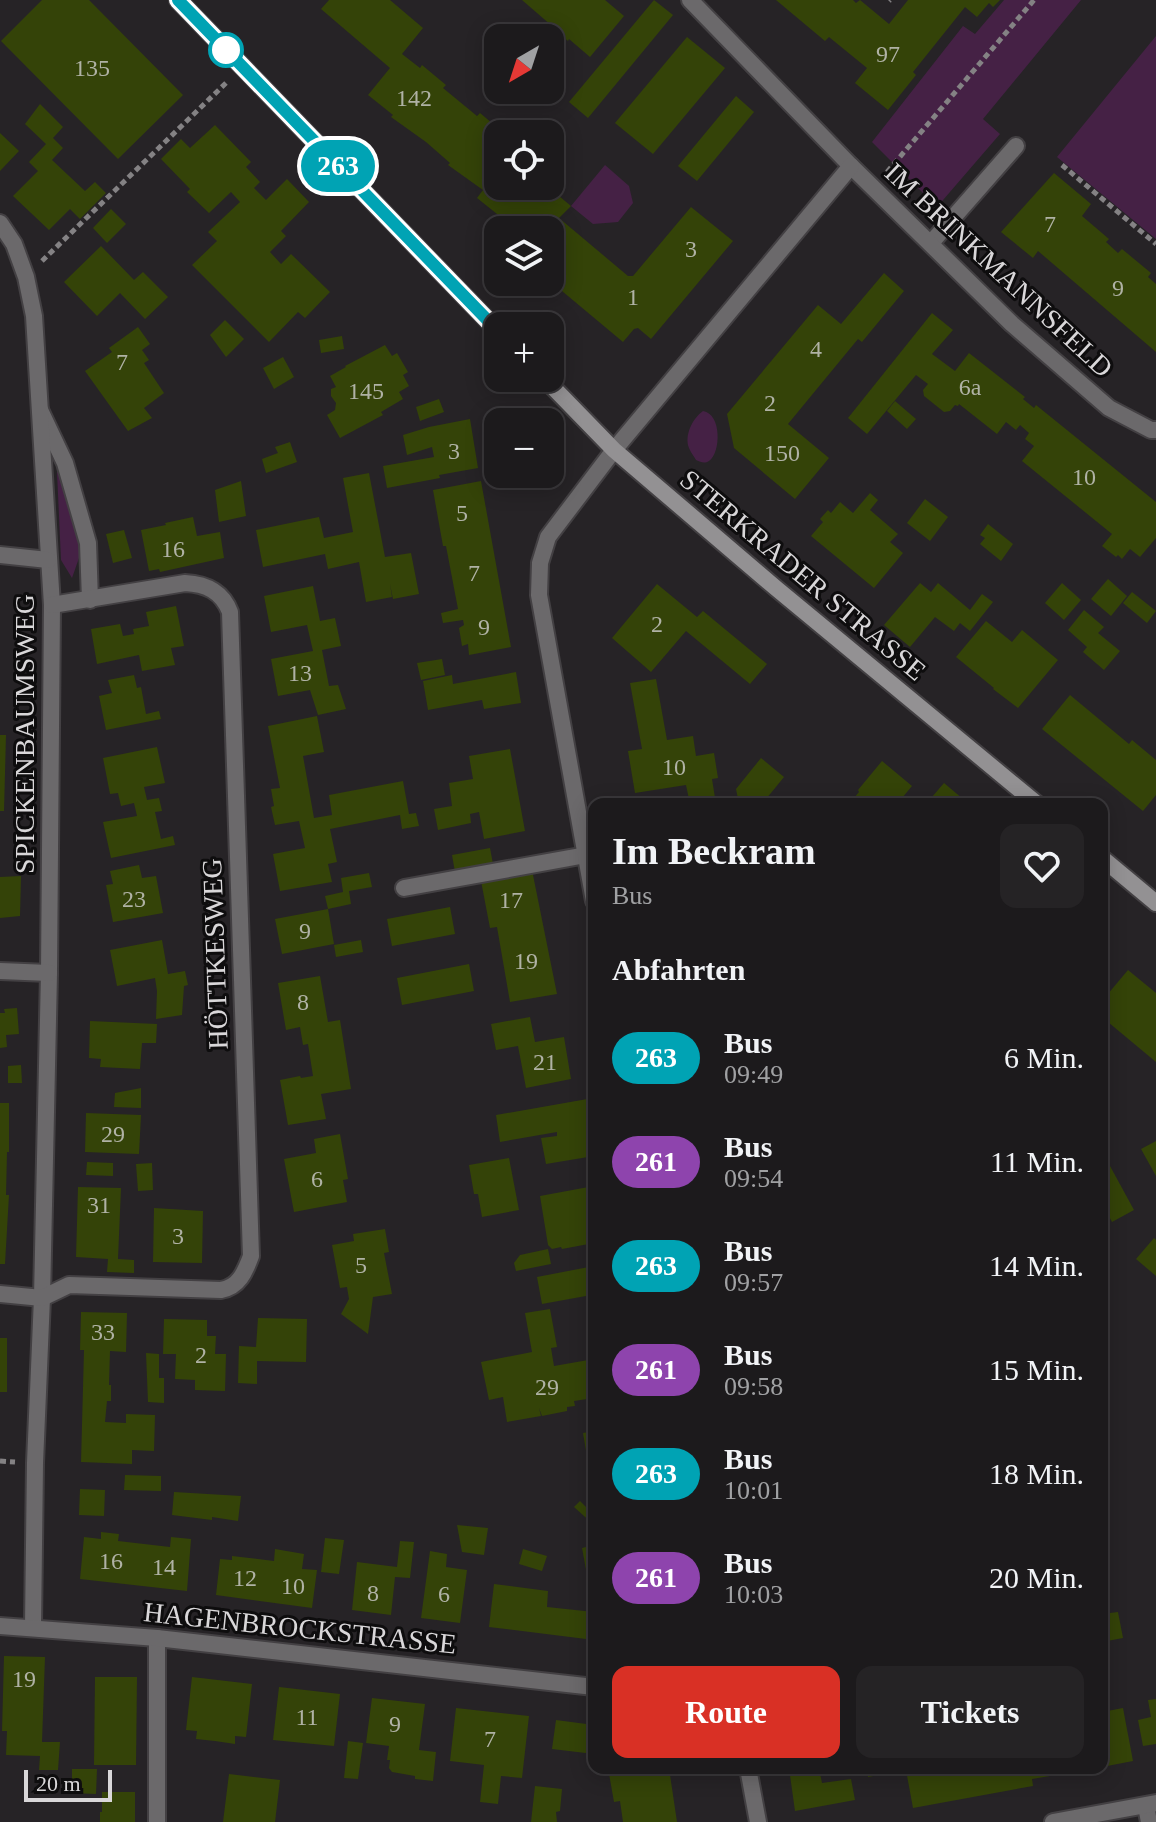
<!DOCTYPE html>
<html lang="de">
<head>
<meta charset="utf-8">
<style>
	:root { --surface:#1c1a1c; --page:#252325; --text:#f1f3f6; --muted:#a0a1a3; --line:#3a383b; --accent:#d93025 }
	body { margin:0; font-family:Georgia,serif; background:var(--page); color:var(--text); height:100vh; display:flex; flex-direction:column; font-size:30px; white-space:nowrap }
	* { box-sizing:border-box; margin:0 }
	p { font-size:26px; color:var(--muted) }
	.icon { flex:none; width:44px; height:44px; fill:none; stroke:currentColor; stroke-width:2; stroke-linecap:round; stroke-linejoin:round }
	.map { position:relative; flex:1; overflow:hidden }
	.sheet { position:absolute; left:588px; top:798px; width:520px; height:976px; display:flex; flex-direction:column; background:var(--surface); border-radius:16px; box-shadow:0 4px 20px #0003,0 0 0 2px var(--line) }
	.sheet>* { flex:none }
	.badge { padding:0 16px; border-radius:26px; font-size:28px; line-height:52px }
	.needle { width:52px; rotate:219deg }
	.fabs { position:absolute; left:484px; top:24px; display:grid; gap:16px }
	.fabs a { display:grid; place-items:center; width:80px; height:80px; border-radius:16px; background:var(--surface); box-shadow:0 4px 20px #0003,0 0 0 2px var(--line); font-size:40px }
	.scale { position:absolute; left:24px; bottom:20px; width:88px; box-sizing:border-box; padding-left:8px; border:4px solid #d9d7d9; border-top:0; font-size:22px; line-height:28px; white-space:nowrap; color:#d9d7d9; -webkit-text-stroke:6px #0e0d0e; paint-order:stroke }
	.map>.badge { position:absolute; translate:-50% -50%; box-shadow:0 0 0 4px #fff }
	h2 { padding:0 24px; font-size:30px; line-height:72px }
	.round { display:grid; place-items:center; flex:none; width:84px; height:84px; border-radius:16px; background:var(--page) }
	.summary { display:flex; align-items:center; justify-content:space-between; height:136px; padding:0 24px }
	h1 { font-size:38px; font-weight:700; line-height:60px }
	.button { display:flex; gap:16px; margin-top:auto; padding:16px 24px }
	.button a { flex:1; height:92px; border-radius:16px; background:var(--accent); color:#fff; font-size:32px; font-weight:700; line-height:92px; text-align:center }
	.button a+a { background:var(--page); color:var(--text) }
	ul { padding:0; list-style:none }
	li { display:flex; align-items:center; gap:24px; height:104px; padding:0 24px }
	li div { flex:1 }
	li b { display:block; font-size:30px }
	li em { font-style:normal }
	li .badge { min-width:88px; font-weight:700; text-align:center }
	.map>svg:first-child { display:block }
	.green { fill:#452145 }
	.building { fill:#344308 }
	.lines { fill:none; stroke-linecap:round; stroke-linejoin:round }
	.service-casing { stroke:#434043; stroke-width:20 }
	.minor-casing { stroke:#434043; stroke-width:20 }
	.secondary-casing { stroke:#434043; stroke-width:20 }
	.path { stroke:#848284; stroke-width:5; stroke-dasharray:6 4; stroke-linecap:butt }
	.service { stroke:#6b696b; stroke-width:16 }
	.minor { stroke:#6b696b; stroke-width:16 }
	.secondary { stroke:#939193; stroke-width:16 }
	.line-casing { stroke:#fff; stroke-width:18 }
	.line { stroke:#00a3b4; stroke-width:12 }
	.stop-dot { fill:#fff; stroke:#00a3b4; stroke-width:4 }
	.labels { text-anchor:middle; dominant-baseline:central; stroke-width:6; stroke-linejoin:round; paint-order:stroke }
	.number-label { font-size:24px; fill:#b0b2a5 }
	.street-label { font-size:28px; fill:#d9d7d9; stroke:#0e0d0e }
</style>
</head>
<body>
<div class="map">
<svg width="1156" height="1822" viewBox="0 0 1156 1822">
	<rect width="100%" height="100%" fill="#262326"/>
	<!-- green -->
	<g class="green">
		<polygon points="1004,0 1081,0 983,119 1000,134 937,207 872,142 963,26 975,34"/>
		<polygon points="1156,36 1156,239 1057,157"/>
		<polygon points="605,165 629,186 633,203 618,222 593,224 571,206"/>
		<path d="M703 411C722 414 721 453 709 461 704 464 701 462 696 460 694 456 691 453 689 448 684 435 693 418 703 411Z"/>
		<polygon points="57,472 61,472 80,541 79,558 72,578 61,560"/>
	</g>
	<!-- building -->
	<g class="building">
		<polygon points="42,0 89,0 183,95 118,159 1,41"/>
		<polygon points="329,0 390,0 423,28 402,54 420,68 422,65 446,85 443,88 477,116 480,113 505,134 498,134 498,186 550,186 550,183 556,188 553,191 571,206 559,218 628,276 633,276 691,207 733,241 651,339 638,328 634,329 623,342 550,281 550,230 516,230 512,226 511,228 500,220 502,218 477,198 483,190 448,165 450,163 426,142 391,117 393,115 368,95 390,68 321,9"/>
		<polygon points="522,0 605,0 624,16 590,57 569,39 568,41 558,33 559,32"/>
		<polygon points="654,0 673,15 588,118 569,102"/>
		<polygon points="776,0 853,0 856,3 860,0 889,24 908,0 1000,0 993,7 989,3 977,17 965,7 913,72 916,75 888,110 855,83 867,68 829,37 825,41"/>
		<polygon points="687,37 725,68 653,154 615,123"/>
		<polygon points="736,96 754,112 697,181 678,166"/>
		<polygon points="40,104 63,127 53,138 63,148 52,160 85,191 95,182 106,193 80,219 70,209 49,230 13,196 38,171 29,162 46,144 25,124"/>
		<polygon points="215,125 251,162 246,167 260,182 254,188 266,200 287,179 309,202 281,231 286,236 270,252 281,264 291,254 330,292 305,318 298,312 269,342 192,265 217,241 208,232 240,202 231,192 209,213 187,192 190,189 161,159 181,139 190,148"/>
		<polygon points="0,133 19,151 0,171"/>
		<polygon points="1054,173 1091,204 1082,216 1109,239 1106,242 1118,253 1122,249 1151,273 1148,277 1156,284 1156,352 1038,251 1033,258 1001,232"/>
		<polygon points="111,209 126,224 107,243 93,228"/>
		<polygon points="101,246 134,280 143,272 168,297 145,319 120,293 97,316 64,282"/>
		<polygon points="884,273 904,291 862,342 858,339 788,424 829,458 795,499 734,448 727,414 818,305 841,324"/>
		<polygon points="932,313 953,330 932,354 955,371 969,353 1025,397 1023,399 1034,408 1036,405 1156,502 1156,538 1140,557 1130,549 1122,559 1118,555 1116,557 1102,546 1112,534 1022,461 1034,446 1025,439 1029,433 1020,425 1016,430 1006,422 997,434 959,404 958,406 955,405 950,411 944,412 924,396 923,390 928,384 916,375 867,434 848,418"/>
		<polygon points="225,320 244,339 226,357 210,335"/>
		<polygon points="138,327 150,344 142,350 149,360 144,363 164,393 144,408 152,418 128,431 85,371 112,352 109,348"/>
		<polygon points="342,336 344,349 321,353 319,340"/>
		<polygon points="385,345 392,356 397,353 408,372 403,375 409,386 399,392 403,399 381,412 383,415 340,438 327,415 335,410 336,403 331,396 331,389 336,387 330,376 346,367 345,366"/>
		<polygon points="283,357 294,377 274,389 263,368"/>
		<polygon points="439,399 444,412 420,421 416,407"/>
		<polygon points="895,401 916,419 907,429 887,411"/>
		<polygon points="470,419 478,468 439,475 440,478 387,488 383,466 434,457 432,447 407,455 403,435 429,427"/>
		<polygon points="290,442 297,462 266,473 262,459 278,453 275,447"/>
		<polygon points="369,473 385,557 411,553 419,594 393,599 390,584 392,597 366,602 359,562 328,569 325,554 263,567 256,530 319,517 324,538 353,532 343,478"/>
		<polygon points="241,481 246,516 219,522 215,490"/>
		<polygon points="481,481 511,647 469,655 468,644 462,646 459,628 464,625 463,620 443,623 441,613 458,609 446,546 443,546 433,490"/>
		<polygon points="870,493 878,500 870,510 898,534 890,542 903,553 874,588 811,536 823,522 820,519 828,510 831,513 840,502 853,513"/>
		<polygon points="925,499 948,517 930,541 907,523"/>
		<polygon points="193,517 197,536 220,532 224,558 160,572 159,569 149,571 141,530 166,525 165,523"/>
		<polygon points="988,524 1013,544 1001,561 980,544 985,538 980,535"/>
		<polygon points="124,530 132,558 113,563 106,534"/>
		<polygon points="1108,579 1127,596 1111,616 1091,599"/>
		<polygon points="920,583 931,592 938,583 970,610 982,594 993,602 970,631 960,623 954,631 935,617 910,647 884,625"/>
		<polygon points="1062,583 1081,600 1064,620 1045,603"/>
		<polygon points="657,584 697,617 703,611 767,664 750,684 686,631 651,672 612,638"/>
		<polygon points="313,586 320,621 335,618 341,646 322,650 329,686 338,685 346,709 318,715 310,690 278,696 271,659 313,651 307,625 271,632 264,596"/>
		<polygon points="1132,592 1156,611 1147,623 1123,603"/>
		<polygon points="176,606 184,646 171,648 175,665 142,671 139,655 97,664 91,629 120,624 123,636 134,634 133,629 149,626 146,612"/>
		<polygon points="1084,610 1104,627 1098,633 1120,651 1104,670 1083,652 1087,647 1068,630"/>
		<polygon points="986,621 1012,642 1022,630 1058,660 1018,708 993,689 994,688 956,657"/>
		<polygon points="442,659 445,675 421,680 417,663"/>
		<polygon points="516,672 521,703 484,709 482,700 428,710 423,681 452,675 453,684"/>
		<polygon points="134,675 137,688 141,687 146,714 159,711 161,719 106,730 99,696 112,693 108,680"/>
		<polygon points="656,679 667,740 693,736 696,756 714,753 718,778 712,779 716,804 690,804 686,785 635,793 628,751 642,749 630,683"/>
		<polygon points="1070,695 1129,744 1132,740 1156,760 1156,795 1143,811 1042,729"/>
		<polygon points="317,716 324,752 303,756 314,818 332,815 329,795 403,781 409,814 416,813 419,826 402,829 400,815 330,829 337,862 328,864 332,882 280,891 273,854 305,848 299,821 275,825 271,807 274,806 271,789 280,788 268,726"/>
		<polygon points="0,735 6,735 4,811 0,811"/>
		<polygon points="157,747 165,783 144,787 147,800 159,798 162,811 155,812 161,839 173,836 175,845 111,858 103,822 137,816 134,803 121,806 118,793 110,794 103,758"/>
		<polygon points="510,749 525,831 484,839 479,812 470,814 471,823 438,830 434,809 452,806 449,783 473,779 469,756"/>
		<polygon points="761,758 784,777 762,804 739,804 736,789"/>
		<polygon points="882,761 912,786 897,804 849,804 859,792 858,790"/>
		<polygon points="944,783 969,804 926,804"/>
		<polygon points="490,848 493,864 455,872 452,855"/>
		<polygon points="139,865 142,878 156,876 163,913 113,922 106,885 113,884 110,871"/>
		<polygon points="532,870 557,994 510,1002 497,927 490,928 481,881"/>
		<polygon points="369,873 372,887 349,891 351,904 328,909 325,896 343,892 341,878"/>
		<polygon points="21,876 20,916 0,918 0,877"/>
		<polygon points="450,907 455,934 392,946 387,919"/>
		<polygon points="328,909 334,944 282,954 275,919"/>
		<polygon points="162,940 168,974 185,971 188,985 184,986 182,1015 156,1019 157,991 155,978 117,986 110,950"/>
		<polygon points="361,940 363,952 336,957 334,945"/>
		<polygon points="469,964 474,991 402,1005 397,978"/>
		<polygon points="1128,970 1156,993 1156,1062 1102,1017 1102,1001"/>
		<polygon points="320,976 328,1022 340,1020 351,1089 321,1094 326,1119 288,1125 280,1080 300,1076 301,1078 313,1076 308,1044 303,1045 300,1027 286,1030 278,983"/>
		<polygon points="17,1008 19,1034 6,1035 7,1047 0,1048 0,1013 5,1013 4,1009"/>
		<polygon points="530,1017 535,1042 564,1037 571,1079 526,1088 518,1046 496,1050 491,1024"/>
		<polygon points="90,1021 157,1024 156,1043 142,1043 140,1069 100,1067 101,1059 89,1058"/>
		<polygon points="21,1065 22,1083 8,1083 8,1066"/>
		<polygon points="141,1088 141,1108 114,1107 115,1093"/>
		<polygon points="593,1098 594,1156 546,1164 541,1138 557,1136 557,1132 500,1142 496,1115"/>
		<polygon points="0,1103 9,1103 9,1152 7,1152 6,1195 9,1195 5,1264 0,1264"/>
		<polygon points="86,1113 141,1115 139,1154 85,1152"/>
		<polygon points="340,1134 348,1179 343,1180 347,1202 294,1212 284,1159 316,1153 314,1139"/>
		<polygon points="1156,1141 1156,1176 1141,1149"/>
		<polygon points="509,1158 519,1210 482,1217 478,1194 474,1194 469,1165"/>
		<polygon points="87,1162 113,1163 113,1176 86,1175"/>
		<polygon points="152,1163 153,1190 138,1191 136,1164"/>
		<polygon points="1110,1166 1134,1210 1112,1222 1102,1203 1102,1170"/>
		<polygon points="594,1186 594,1243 562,1249 561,1247 552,1249 548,1245 540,1196"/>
		<polygon points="78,1187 121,1188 118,1259 134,1260 134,1273 107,1272 108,1259 76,1257"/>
		<polygon points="154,1208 203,1211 202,1263 153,1262"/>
		<polygon points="385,1229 389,1252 384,1253 392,1294 373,1297 368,1334 341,1314 349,1299 347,1287 340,1288 332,1245 354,1241 353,1234"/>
		<polygon points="1154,1238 1156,1240 1156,1276 1136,1259"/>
		<polygon points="548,1249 551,1264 516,1271 514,1263 520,1255"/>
		<polygon points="594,1266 594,1298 587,1299 586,1296 542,1304 537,1277"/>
		<polygon points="550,1309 557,1347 551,1348 554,1366 594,1359 594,1398 574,1401 575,1406 567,1407 567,1411 542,1416 539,1408 541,1416 507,1422 503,1397 489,1400 481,1362 532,1352 525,1313"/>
		<polygon points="81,1312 127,1313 126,1352 110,1351 109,1385 111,1385 111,1401 107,1401 105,1422 126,1423 126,1414 155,1415 154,1451 132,1450 132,1464 81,1462 84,1350 80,1350"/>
		<polygon points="258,1318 307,1319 306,1362 257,1361 257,1384 238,1383 239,1346 256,1347"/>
		<polygon points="164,1319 207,1320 207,1336 216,1336 215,1354 226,1354 225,1391 195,1390 195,1380 175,1379 176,1354 163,1354"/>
		<rect x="0" y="1338" width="7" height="54"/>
		<polygon points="146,1353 159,1354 159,1378 164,1378 164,1403 148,1402"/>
		<polygon points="594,1431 594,1485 592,1486 583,1433"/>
		<polygon points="125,1475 161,1476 161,1491 124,1490"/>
		<polygon points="80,1489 105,1490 104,1516 79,1515"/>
		<polygon points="174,1492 241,1496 238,1521 212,1517 212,1520 172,1515"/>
		<polygon points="580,1501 594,1515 594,1525 574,1507"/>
		<polygon points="457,1525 488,1528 484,1555 462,1552"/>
		<polygon points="101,1532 119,1534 118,1541 170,1547 171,1537 191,1539 187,1591 80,1579 84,1537 101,1539"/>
		<polygon points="325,1538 344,1540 339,1574 321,1572"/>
		<polygon points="400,1541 414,1542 410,1578 395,1577 391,1615 352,1610 357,1562 397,1567"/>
		<polygon points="594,1545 594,1574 587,1575 582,1548"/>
		<polygon points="275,1549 304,1554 302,1569 317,1570 312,1608 216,1595 220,1559 232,1560 232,1556 274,1561"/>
		<polygon points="523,1549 547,1556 542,1571 519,1564"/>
		<polygon points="430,1551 447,1554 446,1567 467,1570 460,1623 421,1618"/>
		<polygon points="494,1584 548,1591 547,1607 594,1612 594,1640 489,1627"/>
		<polygon points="1118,1612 1123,1638 1102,1642 1102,1614"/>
		<polygon points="4,1656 45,1657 42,1742 60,1742 58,1770 39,1770 40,1756 6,1755 7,1731 2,1731"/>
		<polygon points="95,1677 137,1677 136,1765 94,1765"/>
		<polygon points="192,1677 252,1684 246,1737 235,1736 235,1744 215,1741 196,1739 197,1731 186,1730"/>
		<polygon points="279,1687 340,1694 334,1746 273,1740"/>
		<polygon points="372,1698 425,1704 419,1750 436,1752 433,1781 415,1779 415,1776 392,1772 389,1768 390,1760 387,1760 389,1746 366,1743"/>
		<polygon points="1156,1699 1156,1744 1143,1746 1138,1720 1151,1717 1148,1700"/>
		<polygon points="456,1708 529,1716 522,1778 501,1776 498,1804 480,1802 484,1765 450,1761"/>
		<polygon points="1123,1708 1133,1761 1102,1767 1102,1712"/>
		<polygon points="556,1720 594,1725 594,1754 552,1749"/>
		<polygon points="348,1741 363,1743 358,1779 344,1778"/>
		<polygon points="608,1768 669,1768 677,1822 623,1822 620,1801 614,1802"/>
		<polygon points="789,1768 819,1768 822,1783 851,1779 855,1800 795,1811"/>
		<polygon points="867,1768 1085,1768 1086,1770 1032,1779 1033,1786 913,1808 906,1770 868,1777"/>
		<polygon points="72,1769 97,1769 96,1794 72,1793"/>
		<polygon points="229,1774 280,1780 275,1822 223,1822"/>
		<polygon points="535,1786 562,1789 560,1811 556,1812 557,1822 531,1822"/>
		<polygon points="102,1792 135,1792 135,1822 100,1822 100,1812 102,1812"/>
	</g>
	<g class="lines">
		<!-- service casing -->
		<g class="service-casing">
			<g id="service">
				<polyline points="931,243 1016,146"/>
				<polyline points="40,410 65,463 88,543 90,600"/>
				<polyline points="404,888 586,855"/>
				<polyline points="157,1638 157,1822"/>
			</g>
		</g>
		<!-- minor casing -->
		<g class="minor-casing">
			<g id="minor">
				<polyline points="690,0 851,166 1012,324 1109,408 1151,430 1156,430"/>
				<polyline points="0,223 14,244 26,277 34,316 52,605 49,973 42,1298 35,1463 33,1627"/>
				<polyline points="0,555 48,560"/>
				<polyline points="594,901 539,595 540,563 548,537 614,450 851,166"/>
				<polyline points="0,971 49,973"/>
				<path d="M0 1294 42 1298 69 1285 221 1290C239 1287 245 1272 251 1256L230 612C222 591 206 584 185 583L52 605"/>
				<polyline points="0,1626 157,1638 594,1687"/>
				<polyline points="748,1768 758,1822"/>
				<polyline points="1146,1806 1149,1822"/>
				<polyline points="1053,1822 1156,1803"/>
			</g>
		</g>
		<!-- secondary casing -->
		<g class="secondary-casing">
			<g id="secondary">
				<polyline points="178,0 498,331"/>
				<polyline points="544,378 614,450 777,589 1037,804"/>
				<polyline points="1102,858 1156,903"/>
			</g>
		</g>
		<!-- path -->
		<g class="path">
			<polyline points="889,1 890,0"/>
			<polyline points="1062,165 1156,244"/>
			<polyline points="887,172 1034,0"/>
			<polyline points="42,261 227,82"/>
			<polyline points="0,1461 15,1462"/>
		</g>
		<!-- service -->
		<use href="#service" class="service"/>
		<!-- minor -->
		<use href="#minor" class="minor"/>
		<!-- secondary -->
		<use href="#secondary" class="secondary"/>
	</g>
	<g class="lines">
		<!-- line casing -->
		<g class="line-casing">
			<polyline id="line" points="178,0 498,331"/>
		</g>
		<!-- line -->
		<use href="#line" class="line"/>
	</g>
	<!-- markers -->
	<circle class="stop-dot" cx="226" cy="50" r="16"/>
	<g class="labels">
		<!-- number labels -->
		<g class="number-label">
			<text x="888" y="54">97</text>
			<text x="92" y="68">135</text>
			<text x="414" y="98">142</text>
			<text x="1050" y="224">7</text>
			<text x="691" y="249">3</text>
			<text x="1118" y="288">9</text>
			<text x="633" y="297">1</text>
			<text x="816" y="349">4</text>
			<text x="122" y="362">7</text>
			<text x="970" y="387">6a</text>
			<text x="366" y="391">145</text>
			<text x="770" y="403">2</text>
			<text x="454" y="451">3</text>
			<text x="782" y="453">150</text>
			<text x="1084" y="477">10</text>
			<text x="462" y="513">5</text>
			<text x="173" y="549">16</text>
			<text x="474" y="573">7</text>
			<text x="657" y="624">2</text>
			<text x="484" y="627">9</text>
			<text x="300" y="673">13</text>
			<text x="674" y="767">10</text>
			<text x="134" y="899">23</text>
			<text x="511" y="900">17</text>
			<text x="305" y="931">9</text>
			<text x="526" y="961">19</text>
			<text x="303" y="1002">8</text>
			<text x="545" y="1062">21</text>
			<text x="113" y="1134">29</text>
			<text x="317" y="1179">6</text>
			<text x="99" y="1205">31</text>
			<text x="178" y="1236">3</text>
			<text x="361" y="1265">5</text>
			<text x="103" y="1332">33</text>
			<text x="201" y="1355">2</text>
			<text x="547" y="1387">29</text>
			<text x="111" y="1561">16</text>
			<text x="164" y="1567">14</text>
			<text x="245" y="1578">12</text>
			<text x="293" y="1586">10</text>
			<text x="373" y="1593">8</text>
			<text x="444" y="1594">6</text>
			<text x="24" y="1679">19</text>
			<text x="307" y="1717">11</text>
			<text x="395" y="1724">9</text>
			<text x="490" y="1739">7</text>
		</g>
		<!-- street labels -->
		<g class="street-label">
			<text transform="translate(999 270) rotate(43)">IM BRINKMANNSFELD</text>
			<text transform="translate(803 575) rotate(40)">STERKRADER STRASSE</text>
			<text transform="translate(24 734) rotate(-90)">SPICKENBAUMSWEG</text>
			<text transform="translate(215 954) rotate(-92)">HÖTTKESWEG</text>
			<text transform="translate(300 1628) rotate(6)">HAGENBROCKSTRASSE</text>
		</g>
	</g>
</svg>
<div class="fabs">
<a><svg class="needle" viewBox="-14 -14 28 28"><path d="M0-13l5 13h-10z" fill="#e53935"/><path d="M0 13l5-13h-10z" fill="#a0a1a3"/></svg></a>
<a><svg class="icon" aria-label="locate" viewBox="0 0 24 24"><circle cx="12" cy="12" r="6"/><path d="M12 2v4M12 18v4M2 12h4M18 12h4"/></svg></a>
<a><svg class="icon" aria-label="layers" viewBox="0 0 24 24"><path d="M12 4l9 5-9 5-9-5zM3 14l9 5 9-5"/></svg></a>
<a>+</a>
<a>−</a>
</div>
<div class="scale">20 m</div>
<b class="badge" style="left:338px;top:166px;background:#00a3b4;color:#fff">263</b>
<section class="sheet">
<div class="summary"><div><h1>Im Beckram</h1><p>Bus</p></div><a class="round"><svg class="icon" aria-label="heart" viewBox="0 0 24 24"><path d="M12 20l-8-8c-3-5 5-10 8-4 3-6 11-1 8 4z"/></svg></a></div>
<h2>Abfahrten</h2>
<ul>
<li><span class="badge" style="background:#00a3b4;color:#fff">263</span><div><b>Bus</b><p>09:49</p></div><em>6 Min.</em></li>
<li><span class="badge" style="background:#8e44ad;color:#fff">261</span><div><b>Bus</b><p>09:54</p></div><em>11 Min.</em></li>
<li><span class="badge" style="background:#00a3b4;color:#fff">263</span><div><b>Bus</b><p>09:57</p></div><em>14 Min.</em></li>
<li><span class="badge" style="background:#8e44ad;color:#fff">261</span><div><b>Bus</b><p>09:58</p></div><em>15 Min.</em></li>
<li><span class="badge" style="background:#00a3b4;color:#fff">263</span><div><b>Bus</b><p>10:01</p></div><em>18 Min.</em></li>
<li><span class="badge" style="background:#8e44ad;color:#fff">261</span><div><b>Bus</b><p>10:03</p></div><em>20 Min.</em></li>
</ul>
<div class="button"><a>Route</a><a>Tickets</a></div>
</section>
</div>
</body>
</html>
